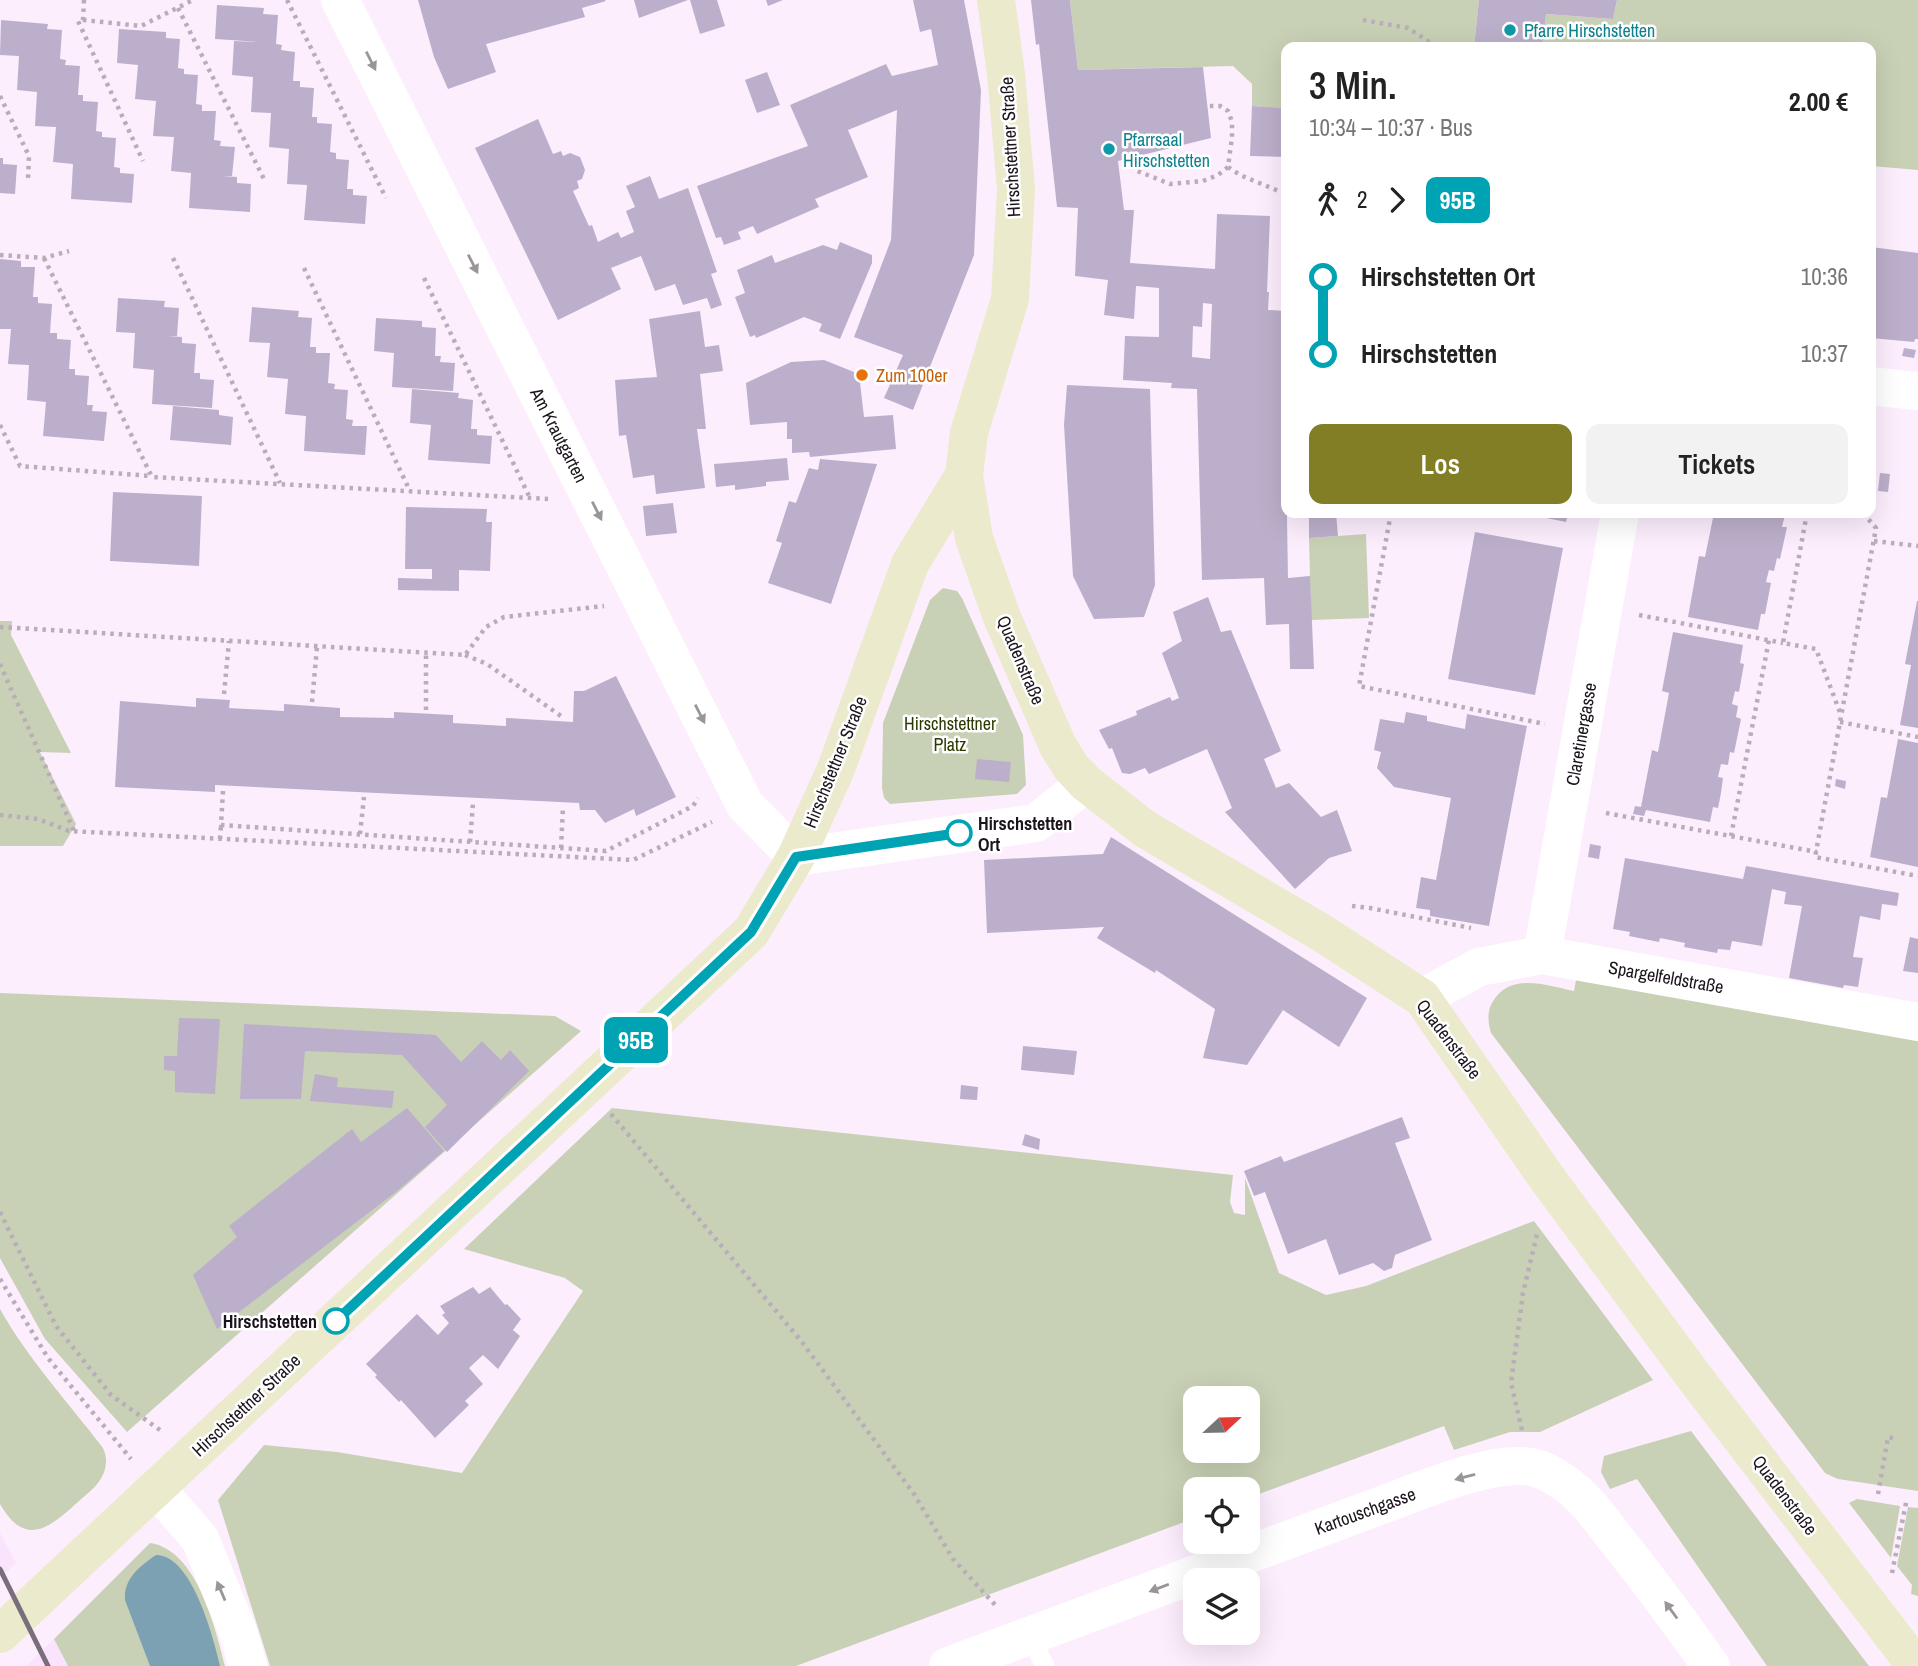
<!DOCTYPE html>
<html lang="de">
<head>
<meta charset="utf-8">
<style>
	:root { --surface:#fff; --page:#f2f2f2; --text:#222; --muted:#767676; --accent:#817e26 }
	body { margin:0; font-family:"Archivo Narrow",sans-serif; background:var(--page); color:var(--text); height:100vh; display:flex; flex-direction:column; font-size:26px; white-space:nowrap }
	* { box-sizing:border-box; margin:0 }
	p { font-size:23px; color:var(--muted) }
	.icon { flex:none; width:38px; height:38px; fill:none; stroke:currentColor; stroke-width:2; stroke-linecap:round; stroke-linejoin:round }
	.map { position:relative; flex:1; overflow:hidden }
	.sheet { position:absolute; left:1281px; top:42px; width:595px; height:476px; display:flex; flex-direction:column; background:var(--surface); border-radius:14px; box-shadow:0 7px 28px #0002 }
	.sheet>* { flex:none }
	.badge { padding:0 14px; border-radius:10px; font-size:24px; line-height:46px }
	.needle { width:46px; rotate:68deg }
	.buttons { position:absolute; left:1183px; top:1386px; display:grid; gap:14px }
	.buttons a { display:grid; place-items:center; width:77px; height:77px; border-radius:14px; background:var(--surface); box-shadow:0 7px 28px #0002; font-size:35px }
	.map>.badge { position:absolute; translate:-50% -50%; box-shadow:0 0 0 4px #fff }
	.legs { display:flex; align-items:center; gap:10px; height:77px; padding:0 28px; font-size:23px }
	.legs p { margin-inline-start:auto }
	.head { display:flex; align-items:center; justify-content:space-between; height:119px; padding:0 28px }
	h1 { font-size:38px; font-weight:600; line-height:52px }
	.button { display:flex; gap:14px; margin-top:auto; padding:14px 28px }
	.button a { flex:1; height:80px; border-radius:14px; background:var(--accent); color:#fff; font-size:28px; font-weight:600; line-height:80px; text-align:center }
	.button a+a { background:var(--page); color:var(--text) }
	ul { padding:0 28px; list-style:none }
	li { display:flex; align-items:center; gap:24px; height:77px; font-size:26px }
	li i { display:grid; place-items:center; width:10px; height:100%; margin:0 9px; background:currentColor }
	li i::after { content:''; width:18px; height:18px; margin:-9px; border:5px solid; border-radius:50%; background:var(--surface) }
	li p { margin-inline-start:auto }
	li:first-child i { background:linear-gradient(#0000 50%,currentColor 0) }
	li:last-child i { background:linear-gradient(currentColor 50%,#0000 0) }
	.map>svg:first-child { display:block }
	.built { fill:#fae3fc }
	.green { fill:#c8d1b5; fill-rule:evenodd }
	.water { fill:#7ca1b3 }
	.building { fill:#bcafcb; fill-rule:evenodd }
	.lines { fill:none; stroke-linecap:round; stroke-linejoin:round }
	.path { stroke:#b9adba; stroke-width:4.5; stroke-dasharray:3.5 5; stroke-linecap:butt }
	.lane { stroke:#fff; stroke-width:19 }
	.street { stroke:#fff; stroke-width:38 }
	.secondary { stroke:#ebeacc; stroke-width:38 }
	.rail { stroke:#796e7a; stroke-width:5 }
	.oneway { fill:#999599 }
	.line-1-casing { stroke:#fff; stroke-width:16 }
	.line-1 { stroke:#00a3b4; stroke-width:10 }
	.culture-dot { fill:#0f9aa8; stroke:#fff; stroke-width:2.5 }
	.food-dot { fill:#e8710a; stroke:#fff; stroke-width:2.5 }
	.stop-1-dot { fill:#fff; stroke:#00a3b4; stroke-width:3.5 }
	.labels { text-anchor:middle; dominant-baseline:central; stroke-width:5; stroke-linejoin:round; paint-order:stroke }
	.culture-label { font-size:18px; fill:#0d838f; stroke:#fff; text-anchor:start }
	.street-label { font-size:18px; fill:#1c141d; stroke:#fff }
	.food-label { font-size:18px; fill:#c56008; stroke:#fff; text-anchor:start }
	.park-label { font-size:18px; fill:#2d3900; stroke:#fff }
	.stop-label { font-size:18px; font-weight:bold; fill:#1c141d; stroke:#fff; text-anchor:start }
</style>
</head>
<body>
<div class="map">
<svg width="1918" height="1666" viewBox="0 0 1918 1666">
	<rect width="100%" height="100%" fill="#fdeefe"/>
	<!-- built -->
	<g class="built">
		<polygon points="0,1533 16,1563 0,1578"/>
		<polygon points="54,1639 68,1666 26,1666"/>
	</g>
	<!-- green -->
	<g class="green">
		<polygon points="1070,0 1479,0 1474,47 1286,47 1286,108 1252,106 1252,84 1233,66 1078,70"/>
		<polygon points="1617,0 1918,0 1918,170 1871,166 1871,47 1542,47 1546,14 1613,19"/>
		<polygon points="1366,534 1369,618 1311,620 1309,538"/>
		<polygon points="943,588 957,591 962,598 1023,735 1026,785 1017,794 890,804 884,798 882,788 883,723 930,600"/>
		<polygon points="0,621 12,621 11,635 71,753 40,752 76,824 63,846 0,846"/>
		<path d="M1576 980 1918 1038V1491L1838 1479 1825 1473 1491 1033C1487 1019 1487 1008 1496 997 1514 973 1549 986 1574 991Z"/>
		<polygon points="0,993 555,1016 581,1031 127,1432 45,1339 0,1258"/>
		<path d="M612 1108 1233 1175 1230 1202 1234 1213 1245 1215V1178L1279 1273 1326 1295 1366 1286 1534 1221 1653 1380 1540 1432H1510L1454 1450 1444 1426 1248 1498V1489H1195V1518L796 1666H270L218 1500 264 1445 337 1452 462 1473 583 1291 565 1278 464 1249ZM1195 1398H1248V1451H1195Z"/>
		<path d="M0 1309C28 1359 68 1402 103 1448 106 1455 107 1461 105 1469 102 1483 88 1493 78 1502 50 1527 26 1549 0 1504Z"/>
		<polygon points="1691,1431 1869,1666 1767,1666 1637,1479 1610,1489 1601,1472 1604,1456"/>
		<polygon points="1857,1499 1900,1506 1891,1558 1849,1503"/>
		<polygon points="1908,1507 1918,1508 1918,1596 1911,1594 1912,1585 1897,1566"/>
		<path d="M150 1543C197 1550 215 1627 225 1666H68L54 1639Z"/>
	</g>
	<!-- water -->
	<path class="water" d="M156 1555C192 1555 213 1637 220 1666H150L125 1600C123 1579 140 1566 156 1555Z"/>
	<!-- building -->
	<g class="building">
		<polygon points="418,0 605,0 606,1 582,8 585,17 486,44 496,72 448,89 434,57"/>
		<polygon points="634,0 688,0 639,18"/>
		<polygon points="690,0 717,0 725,26 700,34"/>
		<polygon points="766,0 783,0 768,6"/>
		<polygon points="913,0 964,0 981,90 974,255 913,410 884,398 903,355 854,337 891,240 897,110 848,130 868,177 815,199 819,207 757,234 753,226 738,232 741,239 724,245 721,237 716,238 697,186 808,146 790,105 886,64 892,76 938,65 931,29 920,32"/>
		<path d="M1031 0H1070L1078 70 1203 67 1211 138 1118 161 1124 210H1134L1130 263 1215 269 1217 214 1270 216 1267 292H1269L1268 310 1286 311 1285 393 1288 578 1310 576 1314 669H1290L1289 624 1266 625 1264 578 1202 580 1197 389 1171 388 1172 383 1123 380 1125 336 1159 337V288L1136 286 1134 319 1104 315 1108 280 1075 276 1078 208 1057 207 1039 44 1036 45ZM1203 303 1212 304 1210 359 1192 357 1193 326 1202 327Z"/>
		<polygon points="1479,0 1617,0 1613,19 1546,14 1542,47 1474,47"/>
		<polygon points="217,5 264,8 263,14 278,15 276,44 282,45 281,50 295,52 293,81 300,81 300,87 314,88 312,117 317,117 317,123 332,124 330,152 336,153 336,159 349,160 347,189 353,189 353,195 367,196 365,224 304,220 307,185 287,184 289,149 269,147 271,113 251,112 253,77 232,75 234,41 258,42 215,39"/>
		<polygon points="1,20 48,24 47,29 62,30 60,59 66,60 65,65 80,66 78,95 83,95 83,101 98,102 96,131 102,132 102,137 116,138 114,167 120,168 120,173 134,174 132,203 71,199 73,164 53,162 56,127 35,126 37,92 17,90 19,56 0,55"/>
		<polygon points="119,29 166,32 166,38 180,39 178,68 184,69 184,74 198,75 196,104 202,105 202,111 216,111 214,140 221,141 220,146 235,147 232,176 223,176 237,177 237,183 251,184 250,212 189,208 191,173 171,171 174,137 153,136 156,101 135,99 138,65 117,63"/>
		<polygon points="767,72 780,105 757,113 745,80"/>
		<polygon points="1252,106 1286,108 1286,157 1250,156"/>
		<polygon points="538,119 553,154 561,151 563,156 570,153 580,157 585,170 582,179 577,181 579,188 573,191 589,226 592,225 598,242 618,232 621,238 634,232 626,211 635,207 626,186 650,176 659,199 688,188 717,272 711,274 722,305 711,309 707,298 683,305 675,284 655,291 641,256 611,268 621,289 558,320 475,148"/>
		<polygon points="0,158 3,158 3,164 17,165 15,194 0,193"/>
		<polygon points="840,242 872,255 872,263 840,339 819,331 822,324 804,317 756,338 755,335 750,337 735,297 745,293 737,270 772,255 775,263 823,245 837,250"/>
		<polygon points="1871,247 1918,253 1918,339 1915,339 1914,342 1871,338"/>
		<polygon points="0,259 21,261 21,267 35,267 33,297 38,297 38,303 52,304 50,333 57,333 57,339 71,340 69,369 75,369 75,375 89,376 87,405 93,405 92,411 107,412 104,441 43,436 46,402 27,400 29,365 8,364 11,329 0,329"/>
		<polygon points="118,298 165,301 164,307 179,308 177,336 168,336 182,337 182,343 196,344 194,373 200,373 200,379 214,380 212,408 152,404 154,370 133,368 135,333 116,332"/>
		<polygon points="252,307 299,311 298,317 312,318 310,347 316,347 316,353 330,353 328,383 335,384 334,389 348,390 346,419 353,420 352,426 367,426 365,455 304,451 306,416 285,414 288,379 267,377 270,343 249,342"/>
		<polygon points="700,311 705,347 719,345 723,371 700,374 706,429 697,429 705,488 656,494 654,475 633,478 626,435 619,436 615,380 657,377 649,319"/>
		<polygon points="376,318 422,321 422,327 436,328 435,356 441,356 440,362 455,363 453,391 392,387 394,353 374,351"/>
		<polygon points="1904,348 1916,350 1914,358 1902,356"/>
		<polygon points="824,360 859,374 864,417 893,415 896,449 810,457 809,452 792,453 792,439 787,439 787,422 750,425 746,383 791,362"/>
		<polygon points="1067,385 1150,389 1155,585 1144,617 1094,619 1073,576 1064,425"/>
		<polygon points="412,389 459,393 458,398 473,400 471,429 477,429 477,435 492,436 490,464 428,460 431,425 410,423"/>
		<polygon points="173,406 219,410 219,415 233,417 231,445 170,440"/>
		<polygon points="787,458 789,480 766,482 766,486 735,490 735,485 716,487 714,464"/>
		<polygon points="820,459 877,464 831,604 768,583 782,543 776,541 789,501 796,503 809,468 818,470"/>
		<polygon points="1880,473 1890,474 1888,492 1878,491"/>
		<polygon points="113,492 202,496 199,566 110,561"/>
		<polygon points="673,503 677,533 646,536 643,506"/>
		<polygon points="406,507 487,509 486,522 492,522 490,571 459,570 459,591 398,590 398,578 432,579 432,569 405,569"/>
		<polygon points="1309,513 1336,513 1338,536 1309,538"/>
		<polygon points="1521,513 1568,513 1566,522"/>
		<polygon points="1714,513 1789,513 1788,517 1785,515 1782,527 1787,527 1780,559 1777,558 1774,571 1769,570 1766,582 1771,583 1765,614 1761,614 1758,630 1688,617 1699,556 1705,557"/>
		<polygon points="1475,532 1563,548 1535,695 1448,679"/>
		<polygon points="1208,597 1221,632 1231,630 1281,751 1264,759 1276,788 1289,783 1321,817 1337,810 1352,851 1329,858 1295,889 1225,812 1232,808 1207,749 1149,774 1145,768 1130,774 1122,773 1112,748 1109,749 1099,730 1137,715 1136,711 1170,697 1172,701 1179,698 1162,653 1182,641 1173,612"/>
		<polygon points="1917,601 1918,601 1918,728 1900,725 1911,665 1905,664"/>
		<polygon points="1673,632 1743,645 1740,663 1744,664 1739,692 1735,691 1732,704 1738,706 1736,717 1741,719 1734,753 1730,752 1728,765 1721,764 1718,777 1723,778 1721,793 1718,808 1713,807 1710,822 1646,810 1644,816 1633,814 1635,806 1641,807 1652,750 1658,752 1669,693 1662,691"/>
		<polygon points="616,676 676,797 636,816 634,809 605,823 595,810 580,810 579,803 215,785 215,792 115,787 120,701 196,707 196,698 230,700 229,708 284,711 284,704 340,708 340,717 394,718 394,712 453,715 453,723 506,726 506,718 573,722 574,691 584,691"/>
		<polygon points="1406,712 1427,716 1427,721 1465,729 1467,714 1527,726 1489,926 1430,916 1430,910 1416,908 1421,877 1436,880 1451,798 1394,787 1377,768 1381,752 1374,750 1380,719 1404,723"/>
		<polygon points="1898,739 1918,743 1918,867 1870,857 1881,797 1887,798"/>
		<polygon points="977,759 1011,762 1009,782 975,779"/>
		<polygon points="1836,779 1846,781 1845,789 1835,786"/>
		<polygon points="1111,837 1367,998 1339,1047 1283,1010 1247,1065 1203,1058 1215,1009 1156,970 1155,973 1097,938 1104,927 987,933 984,860 1103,854"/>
		<polygon points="1590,844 1601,846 1599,859 1588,857"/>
		<polygon points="1625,858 1743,879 1746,866 1899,893 1897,906 1882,904 1880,920 1860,916 1853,957 1863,958 1858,987 1844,985 1843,988 1789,978 1802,906 1784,904 1786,892 1772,889 1762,946 1732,941 1730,950 1718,949 1717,953 1684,947 1685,943 1660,938 1659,942 1629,936 1630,932 1613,929"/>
		<polygon points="1910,937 1918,939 1918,973 1903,971"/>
		<polygon points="179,1018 220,1019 215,1094 175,1092 175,1071 164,1070 164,1056 177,1056"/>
		<polygon points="244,1024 436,1035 461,1062 482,1041 501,1060 510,1050 529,1071 447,1152 425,1127 447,1105 402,1055 305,1051 301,1099 240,1099"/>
		<polygon points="1023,1046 1077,1051 1074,1075 1021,1070"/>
		<polygon points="315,1074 338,1078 337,1087 394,1091 392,1108 310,1101"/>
		<polygon points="961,1085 978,1087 977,1100 960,1099"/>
		<polygon points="407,1108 444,1151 397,1191 217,1329 193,1275 237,1237 229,1226 352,1129 361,1142"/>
		<polygon points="1402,1117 1410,1138 1395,1143 1432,1240 1395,1255 1392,1268 1384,1271 1373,1263 1339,1275 1326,1239 1288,1254 1265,1192 1254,1196 1244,1171 1281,1156 1284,1162"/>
		<polygon points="1025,1134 1040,1139 1039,1150 1022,1145"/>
		<polygon points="473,1287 479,1294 490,1287 505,1305 507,1304 521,1319 513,1330 520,1336 498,1369 483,1355 469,1368 483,1384 465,1401 469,1405 435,1438 401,1400 399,1402 375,1377 377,1375 366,1364 417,1314 438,1335 449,1323 442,1315 445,1313 440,1306"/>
	</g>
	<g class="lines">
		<!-- path -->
		<g class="path">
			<polyline points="84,0 83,20 78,21 143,161"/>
			<polyline points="287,0 386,198"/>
			<polyline points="178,8 265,181"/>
			<polyline points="83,20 141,26 193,0"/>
			<polyline points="1363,20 1408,28 1437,47"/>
			<polyline points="0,96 29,156 28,179"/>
			<polyline points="1125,160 1135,170 1170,184 1203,181 1218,175 1228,167 1232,137 1232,122 1228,111 1220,106 1207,106"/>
			<polyline points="1228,167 1240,175 1286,194"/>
			<polyline points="0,255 44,258 69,251"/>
			<polyline points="44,258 152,477 548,499"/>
			<polyline points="173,258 280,483"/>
			<polyline points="304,268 410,491"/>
			<polyline points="424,278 530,498"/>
			<polyline points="0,425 20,466 151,476"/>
			<polyline points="1391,513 1359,686 1545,724"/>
			<polyline points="1807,513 1783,643 1816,649 1841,715"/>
			<polyline points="1863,513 1876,528 1815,857 1918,876"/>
			<polyline points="1874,541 1918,546"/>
			<polyline points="1639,615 1783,643"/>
			<polyline points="0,627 465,655 486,627 504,617 604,606"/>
			<polyline points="465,655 487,664 561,716"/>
			<polyline points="0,664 74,831"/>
			<polyline points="224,694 229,641"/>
			<polyline points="312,702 317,647"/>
			<polyline points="426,710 426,653"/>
			<polyline points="1840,722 1918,737"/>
			<polyline points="223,791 221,825 606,851 693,806 698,798"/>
			<polyline points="1606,813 1817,852"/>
			<polyline points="0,815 38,819 69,831 633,860 712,822"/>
			<polyline points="360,834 364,797"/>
			<polyline points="1731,836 1769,640"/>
			<polyline points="220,839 221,825"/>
			<polyline points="470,842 473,803"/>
			<polyline points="561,848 563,807"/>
			<polyline points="1352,906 1370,908 1471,928"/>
			<polyline points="611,1114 802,1342 914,1494 953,1559 998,1608"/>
			<polyline points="0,1212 56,1326 111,1395 160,1430"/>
			<polyline points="0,1279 48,1358 131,1459"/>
			<polyline points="1522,1430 1511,1383 1523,1293 1538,1230"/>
			<polyline points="1878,1494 1888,1437 1897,1439"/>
			<polyline points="1892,1573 1907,1498"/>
		</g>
		<!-- lane -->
		<polyline class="lane" points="1030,1636 1045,1666"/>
		<!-- street -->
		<g class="street">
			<polyline points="340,0 745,805 796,857 1036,823 1086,783"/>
			<polyline points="1871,386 1918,391"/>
			<polyline points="1542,955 1620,513"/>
			<polyline points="1422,998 1479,967 1542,955 1918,1022"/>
			<polyline points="156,1488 200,1539 237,1629 248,1666"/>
			<path d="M948 1666 1382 1505C1420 1491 1491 1460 1531 1467 1547 1470 1565 1482 1577 1493 1593 1507 1605 1525 1618 1542 1651 1582 1681 1624 1711 1666"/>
		</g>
		<!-- secondary -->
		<g class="secondary">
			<polyline points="964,475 974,538 1001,615 1058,746 1071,767 1086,783 1145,829 1322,933 1422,998 1549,1181 1698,1382 1916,1666"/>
			<polyline points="0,1634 751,932 796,857 836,769 910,564 964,475 969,433 1010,299 1016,189 1006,74 996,0"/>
		</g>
		<!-- rail -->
		<polyline class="rail" points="0,1569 48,1666"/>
	</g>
	<!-- one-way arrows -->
	<defs><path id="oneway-solid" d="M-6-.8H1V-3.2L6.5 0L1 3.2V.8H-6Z" transform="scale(1.75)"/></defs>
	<g class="oneway">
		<use href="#oneway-solid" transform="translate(371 61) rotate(63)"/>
		<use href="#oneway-solid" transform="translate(473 264) rotate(63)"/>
		<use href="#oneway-solid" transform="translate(597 511) rotate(63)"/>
		<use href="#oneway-solid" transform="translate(700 714) rotate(63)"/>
		<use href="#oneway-solid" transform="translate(1465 1477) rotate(165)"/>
		<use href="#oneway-solid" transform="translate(1159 1588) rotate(159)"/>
		<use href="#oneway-solid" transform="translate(221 1591) rotate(-113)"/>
		<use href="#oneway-solid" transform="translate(1671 1610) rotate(-126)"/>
	</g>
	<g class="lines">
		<!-- line-1 casing -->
		<g class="line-1-casing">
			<polyline id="line-1" points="336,1321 751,932 796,857 959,833"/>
		</g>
		<!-- line-1 -->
		<use href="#line-1" class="line-1"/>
	</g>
	<!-- markers -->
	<g class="culture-dot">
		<circle cx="1510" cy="30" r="7"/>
		<circle cx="1109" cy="149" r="7"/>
	</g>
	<circle class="food-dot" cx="862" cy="375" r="7"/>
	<g class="stop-1-dot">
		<circle cx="959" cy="833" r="12"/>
		<circle cx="336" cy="1321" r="12"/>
	</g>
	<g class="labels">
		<!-- culture labels -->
		<g class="culture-label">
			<text x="1524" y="30">Pfarre Hirschstetten</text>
			<text x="1123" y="139">Pfarrsaal<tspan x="1123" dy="21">Hirschstetten</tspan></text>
		</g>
		<!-- street labels -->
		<g class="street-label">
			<text transform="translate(1010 147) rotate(-93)">Hirschstettner Straße</text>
			<text transform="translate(559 435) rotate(63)">Am Krautgarten</text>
			<text transform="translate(1021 660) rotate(67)">Quadenstraße</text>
			<text transform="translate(1581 734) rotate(-80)">Claretinergasse</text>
			<text transform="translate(835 762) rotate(-68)">Hirschstettner Straße</text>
			<text transform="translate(1666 977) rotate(10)">Spargelfeldstraße</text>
			<text transform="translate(1449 1039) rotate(53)">Quadenstraße</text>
			<text transform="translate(246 1405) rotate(-43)">Hirschstettner Straße</text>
			<text transform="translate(1785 1495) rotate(53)">Quadenstraße</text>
			<text transform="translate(1365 1511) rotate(-20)">Kartouschgasse</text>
		</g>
		<!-- food labels -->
		<g class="food-label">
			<text x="876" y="375">Zum 100er</text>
		</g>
		<!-- park labels -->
		<g class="park-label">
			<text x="950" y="723">Hirschstettner<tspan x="950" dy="21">Platz</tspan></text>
		</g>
		<!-- stop labels -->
		<g class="stop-label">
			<text x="978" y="823">Hirschstetten<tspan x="978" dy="21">Ort</tspan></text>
			<text x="317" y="1321" text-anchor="end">Hirschstetten</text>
		</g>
	</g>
</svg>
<div class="buttons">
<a><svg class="needle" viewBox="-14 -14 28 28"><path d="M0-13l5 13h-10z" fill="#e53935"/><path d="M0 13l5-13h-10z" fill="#767676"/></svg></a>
<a><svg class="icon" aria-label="locate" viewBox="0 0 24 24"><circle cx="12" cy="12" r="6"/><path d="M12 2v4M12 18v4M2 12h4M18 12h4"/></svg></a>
<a><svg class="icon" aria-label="layers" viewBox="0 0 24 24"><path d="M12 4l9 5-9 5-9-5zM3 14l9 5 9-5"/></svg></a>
</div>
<b class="badge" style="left:636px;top:1040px;background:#00a3b4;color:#fff">95B</b>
<section class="sheet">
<div class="head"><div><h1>3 Min.</h1><p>10:34 – 10:37 · Bus</p></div><b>2.00 €</b></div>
<div class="legs"><svg class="icon" aria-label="walk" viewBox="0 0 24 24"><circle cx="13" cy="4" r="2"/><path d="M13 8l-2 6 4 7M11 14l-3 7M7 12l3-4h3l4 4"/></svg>2<svg class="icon" aria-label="forward" viewBox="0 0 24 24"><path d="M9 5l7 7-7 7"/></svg><b class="badge" style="background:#00a3b4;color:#fff">95B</b></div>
<ul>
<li><i style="color:#00a3b4"></i><b>Hirschstetten Ort</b><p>10:36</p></li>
<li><i style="color:#00a3b4"></i><b>Hirschstetten</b><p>10:37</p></li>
</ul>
<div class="button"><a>Los</a><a>Tickets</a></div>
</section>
</div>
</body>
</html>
